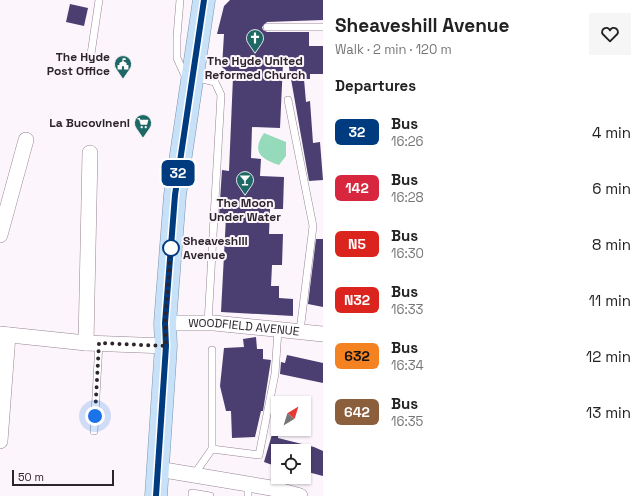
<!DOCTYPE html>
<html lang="en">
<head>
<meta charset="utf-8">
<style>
	:root { --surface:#fff; --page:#f6f6f6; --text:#222; --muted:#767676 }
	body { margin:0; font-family:"Space Grotesk",sans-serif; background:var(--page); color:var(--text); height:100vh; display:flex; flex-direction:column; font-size:15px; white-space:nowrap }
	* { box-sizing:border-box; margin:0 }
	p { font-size:13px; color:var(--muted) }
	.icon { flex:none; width:22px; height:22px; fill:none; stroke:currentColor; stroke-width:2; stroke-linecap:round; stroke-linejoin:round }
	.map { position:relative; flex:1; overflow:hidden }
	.drawer { display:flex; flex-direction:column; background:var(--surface); width:320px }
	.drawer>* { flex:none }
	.badge { padding:0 8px; border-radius:6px; font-size:14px; line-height:26px }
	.needle { width:26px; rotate:38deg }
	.controls { position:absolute; left:271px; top:396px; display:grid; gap:8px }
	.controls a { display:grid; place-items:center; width:40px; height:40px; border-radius:0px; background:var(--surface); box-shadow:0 1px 3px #0004; font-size:20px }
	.scale { position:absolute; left:12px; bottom:10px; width:102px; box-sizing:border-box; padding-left:4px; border:2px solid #2d252c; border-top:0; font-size:11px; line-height:14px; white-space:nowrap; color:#2d252c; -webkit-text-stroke:3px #fdf5fc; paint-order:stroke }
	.you { position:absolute; width:20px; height:20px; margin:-10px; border:3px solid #fff; border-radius:50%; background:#1a73e8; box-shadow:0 0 0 6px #1a73e833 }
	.map>.badge { position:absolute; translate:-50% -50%; box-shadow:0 0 0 2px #fff }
	h2 { padding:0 12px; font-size:15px; line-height:36px }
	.round { display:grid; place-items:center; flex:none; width:42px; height:42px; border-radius:0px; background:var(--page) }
	.summary { display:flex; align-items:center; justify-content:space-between; height:68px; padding:0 12px }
	h1 { font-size:19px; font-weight:700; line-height:30px }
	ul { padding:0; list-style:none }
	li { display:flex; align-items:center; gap:12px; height:56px; padding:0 12px }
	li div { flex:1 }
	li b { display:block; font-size:15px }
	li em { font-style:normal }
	li .badge { min-width:44px; font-weight:700; text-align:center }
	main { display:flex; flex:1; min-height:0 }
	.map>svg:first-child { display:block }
	.forest { fill:#95daba }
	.building { fill:#4b3f71 }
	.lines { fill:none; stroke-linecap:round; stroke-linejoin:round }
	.service-casing { stroke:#968494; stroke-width:8 }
	.minor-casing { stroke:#968494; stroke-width:16 }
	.primary-casing { stroke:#7994ad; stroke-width:23 }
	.service { stroke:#fff; stroke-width:7 }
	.minor { stroke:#fff; stroke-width:15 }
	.primary { stroke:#c7e2f8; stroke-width:22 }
	.line-casing { stroke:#fff; stroke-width:9 }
	.line { stroke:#003b80; stroke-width:6 }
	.walk { stroke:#2d252c; stroke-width:4; stroke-dasharray:0 7.2 }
	.stop-dot { fill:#fff; stroke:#003b80; stroke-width:2 }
	.labels { text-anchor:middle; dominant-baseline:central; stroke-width:4; stroke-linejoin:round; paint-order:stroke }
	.poi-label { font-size:12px; font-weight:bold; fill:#2d252c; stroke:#fdf5fc; text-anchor:end }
	.stop-label { font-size:12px; font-weight:bold; fill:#2d252c; stroke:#fdf5fc; text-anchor:start }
	.street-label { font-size:12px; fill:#2d252c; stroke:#fdf5fc }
</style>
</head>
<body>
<main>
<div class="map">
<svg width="323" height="496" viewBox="0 0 323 496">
	<rect width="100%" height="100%" fill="#fdf5fc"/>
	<!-- forest -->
	<path class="forest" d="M264 133 286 142V156L279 165C261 159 251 152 264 133Z"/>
	<!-- building -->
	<g class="building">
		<polygon points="230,0 323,0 323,20 267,22 262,27 263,30 267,32 309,32 309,46 323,46 323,74 310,74 310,79 304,79 306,102 310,101 313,143 320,142 323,180 309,181 288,62 283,63 280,128 252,127 251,158 261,159 260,176 284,177 283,209 270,209 269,234 283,234 282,265 272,265 271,286 279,286 279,298 293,299 293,316 221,312 226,217 219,216 222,170 229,171 233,77 222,67 224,34 217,34 224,6"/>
		<polygon points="70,4 88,8 84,26 66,22"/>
		<polygon points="316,239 323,239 323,307 308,304"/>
		<polygon points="256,337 257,349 263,349 263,359 271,360 263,411 261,411 255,437 232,438 231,411 226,411 220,386 224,348 244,347 243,339"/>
		<polygon points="287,355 323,363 323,383 280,374 281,362 285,363"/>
		<polygon points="275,400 278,400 278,414 272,413"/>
		<polygon points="275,424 278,425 278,438 314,447 323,451 323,476 304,471 304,451 278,451 278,467 264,462"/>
	</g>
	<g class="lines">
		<!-- service casing -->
		<g class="service-casing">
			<g id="service">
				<polyline points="180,0 177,36 177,58 186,78"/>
				<polyline points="267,27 323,27"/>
				<polyline points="91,54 99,0"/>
				<polyline points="194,77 215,82 221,95 208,323"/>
				<polyline points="288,100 313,226 300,331"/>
				<polyline points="94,431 99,343"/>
				<polyline points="212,449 259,455 275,374 278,330"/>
				<polyline points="193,476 212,449 212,350"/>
				<polyline points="192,496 192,493 210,496"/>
				<polyline points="248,496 248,485"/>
			</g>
		</g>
		<!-- minor casing -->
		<g class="minor-casing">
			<g id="minor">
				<polyline points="0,235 26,140"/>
				<path id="s1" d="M165 323H214L323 334"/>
				<polyline points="0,334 86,343 166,346"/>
				<polyline points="86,343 90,153"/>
				<polyline points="0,441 8,335"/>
				<polyline points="158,469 271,488 300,496"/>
			</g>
		</g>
		<!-- primary casing -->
		<g class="primary-casing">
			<polyline id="primary" points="156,496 166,346 165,323 175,195 204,0"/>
		</g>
		<!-- service -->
		<use href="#service" class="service"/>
		<!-- minor -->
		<use href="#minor" class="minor"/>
		<!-- primary -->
		<use href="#primary" class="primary"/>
	</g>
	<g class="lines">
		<!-- line casing -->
		<g class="line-casing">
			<polyline id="line" points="156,496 166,346 165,323 175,195 204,0"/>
		</g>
		<!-- line -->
		<use href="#line" class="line"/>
		<!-- walk -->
		<polyline class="walk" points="95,416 99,343 166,346 165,323 171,248"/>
	</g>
	<!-- icons -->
	<defs>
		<g id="church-pin" transform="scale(0.9)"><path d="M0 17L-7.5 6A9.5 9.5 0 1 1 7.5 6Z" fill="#1e6965" stroke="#fdf5fc"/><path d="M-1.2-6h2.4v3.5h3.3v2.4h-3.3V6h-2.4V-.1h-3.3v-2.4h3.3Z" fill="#fff"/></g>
		<g id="civic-pin" transform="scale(0.9)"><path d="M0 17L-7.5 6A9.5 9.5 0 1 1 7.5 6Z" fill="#1e6965" stroke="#fdf5fc"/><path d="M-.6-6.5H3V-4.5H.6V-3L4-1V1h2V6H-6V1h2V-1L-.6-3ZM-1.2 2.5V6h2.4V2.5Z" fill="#fff"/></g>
		<g id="supermarket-pin" transform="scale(0.9)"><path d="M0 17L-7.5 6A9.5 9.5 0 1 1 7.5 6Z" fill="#1e6965" stroke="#fdf5fc"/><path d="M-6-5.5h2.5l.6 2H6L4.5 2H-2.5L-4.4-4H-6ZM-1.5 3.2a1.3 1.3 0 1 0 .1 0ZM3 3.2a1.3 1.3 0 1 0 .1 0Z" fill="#fff"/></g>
		<g id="bar-pin" transform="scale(0.9)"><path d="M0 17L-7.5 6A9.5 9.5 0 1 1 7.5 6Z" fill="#1e6965" stroke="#fdf5fc"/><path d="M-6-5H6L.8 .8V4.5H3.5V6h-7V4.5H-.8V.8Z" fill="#fff"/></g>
	</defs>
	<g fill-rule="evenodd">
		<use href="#church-pin" x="255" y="38"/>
		<use href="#civic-pin" x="123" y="64"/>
		<use href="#supermarket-pin" x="143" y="123"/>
		<use href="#bar-pin" x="245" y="180"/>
	</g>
	<!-- markers -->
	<circle class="stop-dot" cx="171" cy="248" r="8"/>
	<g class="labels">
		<!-- poi labels -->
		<g class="poi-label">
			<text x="110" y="57">The Hyde<tspan x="110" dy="14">Post Office</tspan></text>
			<text x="255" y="61" text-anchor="middle">The Hyde United<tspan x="255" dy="14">Reformed Church</tspan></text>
			<text x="130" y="123">La Bucovineni</text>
			<text x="245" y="203" text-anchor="middle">The Moon<tspan x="245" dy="14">Under Water</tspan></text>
		</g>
		<!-- stop labels -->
		<g class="stop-label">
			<text x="183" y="241">Sheaveshill<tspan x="183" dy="14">Avenue</tspan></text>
		</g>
		<!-- street labels -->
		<g class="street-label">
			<text stroke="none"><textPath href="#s1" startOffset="79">WOODFIELD AVENUE</textPath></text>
		</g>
	</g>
</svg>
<div class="controls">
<a><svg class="needle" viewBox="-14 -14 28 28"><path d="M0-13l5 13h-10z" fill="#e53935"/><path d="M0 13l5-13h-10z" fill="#767676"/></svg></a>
<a><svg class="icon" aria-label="locate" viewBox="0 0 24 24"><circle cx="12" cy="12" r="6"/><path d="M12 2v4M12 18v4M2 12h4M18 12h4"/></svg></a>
</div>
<div class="scale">50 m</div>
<div class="you" style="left:95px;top:416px"></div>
<b class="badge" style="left:178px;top:173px;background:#003b80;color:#fff">32</b>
</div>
<section class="drawer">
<div class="summary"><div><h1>Sheaveshill Avenue</h1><p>Walk · 2 min · 120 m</p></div><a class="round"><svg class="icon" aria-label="heart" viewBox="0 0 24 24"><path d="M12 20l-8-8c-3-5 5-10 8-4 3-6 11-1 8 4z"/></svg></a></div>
<h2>Departures</h2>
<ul>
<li><span class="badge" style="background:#003b80;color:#fff">32</span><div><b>Bus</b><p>16:26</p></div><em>4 min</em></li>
<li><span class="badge" style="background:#d7263d;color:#fff">142</span><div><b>Bus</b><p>16:28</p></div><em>6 min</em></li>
<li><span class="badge" style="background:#dc241f;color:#fff">N5</span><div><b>Bus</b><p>16:30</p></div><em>8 min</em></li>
<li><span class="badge" style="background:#dc241f;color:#fff">N32</span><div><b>Bus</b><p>16:33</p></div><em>11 min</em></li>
<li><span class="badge" style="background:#f58220;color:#111">632</span><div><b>Bus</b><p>16:34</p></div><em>12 min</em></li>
<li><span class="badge" style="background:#8b5e3c;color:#fff">642</span><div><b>Bus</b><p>16:35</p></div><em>13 min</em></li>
</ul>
</section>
</main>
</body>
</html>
